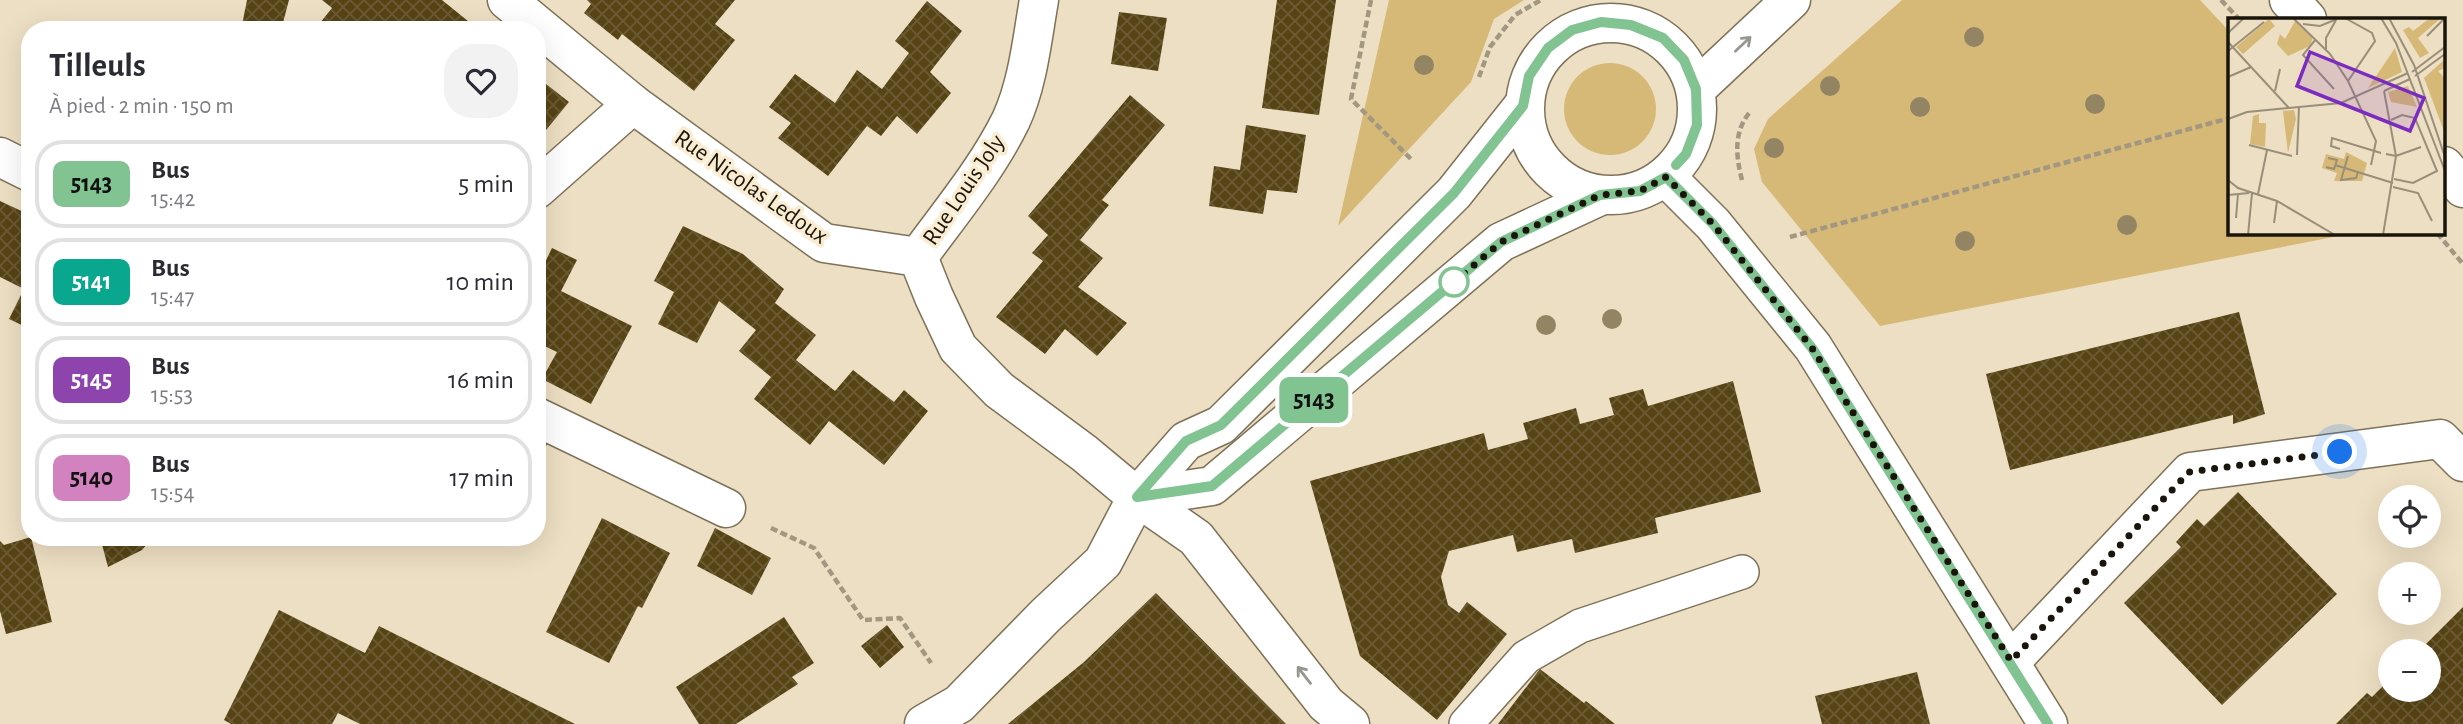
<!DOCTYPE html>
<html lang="fr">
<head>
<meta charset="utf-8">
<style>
	:root { --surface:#fff; --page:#f2f2f3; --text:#2b2b33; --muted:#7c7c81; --line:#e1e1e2 }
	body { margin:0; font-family:"Alegreya Sans",sans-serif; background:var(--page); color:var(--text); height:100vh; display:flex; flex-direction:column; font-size:26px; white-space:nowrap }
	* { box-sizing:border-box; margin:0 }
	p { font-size:23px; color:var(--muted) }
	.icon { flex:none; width:38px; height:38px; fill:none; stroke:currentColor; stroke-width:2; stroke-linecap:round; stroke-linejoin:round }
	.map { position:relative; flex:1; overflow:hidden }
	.drawer { position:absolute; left:21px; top:21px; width:525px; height:525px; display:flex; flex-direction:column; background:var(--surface); border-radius:28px; box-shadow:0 7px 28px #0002 }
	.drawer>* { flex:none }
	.badge { padding:0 14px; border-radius:10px; font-size:24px; line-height:46px }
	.controls { position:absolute; left:2378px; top:485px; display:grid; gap:14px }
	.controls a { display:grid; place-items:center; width:63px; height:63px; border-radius:50%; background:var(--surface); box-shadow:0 7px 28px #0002; font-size:35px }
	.you { position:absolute; width:35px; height:35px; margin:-18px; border:5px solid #fff; border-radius:50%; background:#1a73e8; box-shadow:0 0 0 10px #1a73e833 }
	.map>.badge { position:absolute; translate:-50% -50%; box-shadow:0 0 0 4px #fff }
	.round { display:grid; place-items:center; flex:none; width:74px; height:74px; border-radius:28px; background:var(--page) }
	.overview { display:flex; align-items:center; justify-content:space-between; height:119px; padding:0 28px }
	h1 { font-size:33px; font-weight:700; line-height:52px }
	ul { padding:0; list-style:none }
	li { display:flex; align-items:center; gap:21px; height:88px; margin:0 14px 10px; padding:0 14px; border:4px solid var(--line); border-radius:28px }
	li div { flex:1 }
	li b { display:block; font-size:26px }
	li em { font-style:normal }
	li .badge { min-width:77px; font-weight:700; text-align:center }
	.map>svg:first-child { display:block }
	.grass { fill:#d7b977 }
	.building { fill:url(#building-cross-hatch) }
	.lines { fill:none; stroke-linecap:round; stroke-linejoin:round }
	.lane-casing { stroke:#7e7158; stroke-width:36 }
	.street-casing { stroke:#7e7158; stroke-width:41 }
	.secondary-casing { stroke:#7e7158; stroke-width:41 }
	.path { stroke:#a29781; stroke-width:4.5; stroke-dasharray:7 3.5; stroke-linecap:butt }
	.lane { stroke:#fff; stroke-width:33 }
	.street { stroke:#fff; stroke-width:38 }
	.secondary { stroke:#fff; stroke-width:38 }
	.tree { fill:#938463 }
	.oneway { stroke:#989691 }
	.line-casing { stroke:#fff; stroke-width:16 }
	.line { stroke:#81c391; stroke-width:10 }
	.walk { stroke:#1a150b; stroke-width:7; stroke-dasharray:0 12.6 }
	.stop-dot { fill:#fff; stroke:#81c391; stroke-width:3.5 }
	.labels { text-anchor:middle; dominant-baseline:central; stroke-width:7; stroke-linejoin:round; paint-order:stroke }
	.street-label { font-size:24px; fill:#1a150b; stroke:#faecd0 }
	.inset-road { fill:none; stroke:#998e79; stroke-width:2 }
	.view { fill:#7b2cbf; fill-opacity:0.15; stroke:#7b2cbf; stroke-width:3.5 }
	.inset-edge { fill:none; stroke:#1a150b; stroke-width:3.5 }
</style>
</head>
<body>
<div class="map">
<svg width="2463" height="724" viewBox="0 0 2463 724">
	<defs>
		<pattern id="building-cross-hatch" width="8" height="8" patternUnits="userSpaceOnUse" patternTransform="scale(1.75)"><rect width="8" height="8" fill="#574415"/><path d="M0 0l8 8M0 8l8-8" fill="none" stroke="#6b5b35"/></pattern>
	</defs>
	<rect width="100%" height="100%" fill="#eddfc3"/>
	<!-- grass -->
	<g class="grass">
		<polygon points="1389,0 1524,0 1494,19 1471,82 1338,226"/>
		<polygon points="1902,0 2200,0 2230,32 2230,233 2354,233 1880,326 1762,182 1754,149 1768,119"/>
		<circle cx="1610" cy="109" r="46"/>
	</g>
	<!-- building -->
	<g class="building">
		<polygon points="247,0 289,0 281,30 241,30"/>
		<polygon points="322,0 442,0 479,30 318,30 316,28 332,8"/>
		<polygon points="587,0 735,0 715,24 735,40 694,91 622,34 618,40 584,13 591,4"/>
		<polygon points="1277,0 1336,0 1319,115 1262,108"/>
		<polygon points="927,1 962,31 930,72 951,93 917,134 897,116 881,136 867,126 828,176 778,138 791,123 769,107 795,74 835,103 857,70 882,89 909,53 895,41"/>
		<polygon points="1119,12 1167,18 1158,71 1111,64"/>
		<polygon points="537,77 569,102 537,141"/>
		<polygon points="1130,95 1165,125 1102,200 1109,205 1080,240 1103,258 1078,287 1127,323 1097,356 1065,329 1045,354 996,317 1043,261 1032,253 1048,235 1028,216"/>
		<polygon points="1246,125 1306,135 1297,193 1267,190 1263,214 1209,206 1214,166 1240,170"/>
		<polygon points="0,201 30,215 27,222 30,224 30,329 9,319 24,289 0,277"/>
		<polygon points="683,226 743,254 784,289 775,303 816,335 796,360 835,391 853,370 894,402 904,390 928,411 884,465 829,421 810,445 754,399 771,377 739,351 756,330 719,301 697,343 658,324 674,292 654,281"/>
		<polygon points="552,248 577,260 561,291 632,326 591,404 542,379 557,352 538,343 540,339 537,338 537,279"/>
		<polygon points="2239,312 2265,414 2233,424 2233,415 2010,470 1986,374"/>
		<polygon points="1733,381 1761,492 1655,518 1658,533 1575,553 1572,539 1517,552 1513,535 1449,551 1441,577 1448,605 1459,613 1467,602 1507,634 1437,720 1360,656 1310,481 1484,433 1488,450 1528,439 1523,423 1576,408 1580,424 1614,415 1609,398 1643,389 1648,406"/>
		<polygon points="537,437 548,442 537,465"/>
		<polygon points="2238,492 2337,594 2222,705 2124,603 2181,547 2176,542 2197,519 2204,526"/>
		<polygon points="602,518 670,553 642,608 638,606 609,663 546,632"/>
		<polygon points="715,528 771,558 752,595 697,566"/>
		<polygon points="31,537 52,622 6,634 0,611 0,541 4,545"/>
		<polygon points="100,537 153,537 142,550 108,567"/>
		<polygon points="1156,593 1286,724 1008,724 1084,662"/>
		<polygon points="2463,607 2463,724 2336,724 2367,693 2372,697 2390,679 2390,690 2429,690 2429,651 2419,651"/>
		<polygon points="279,610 365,653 379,626 575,724 360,724 338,713 332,724 231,724 224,720"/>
		<polygon points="784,617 814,663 792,677 798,684 736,724 699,724 676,687"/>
		<polygon points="887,625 904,647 880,668 861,646"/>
		<polygon points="1540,669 1584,703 1586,701 1615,724 1498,724"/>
		<polygon points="1917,672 1930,724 1822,724 1815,696"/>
	</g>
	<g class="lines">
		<!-- lane casing -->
		<g class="lane-casing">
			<polyline id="lane" points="1466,724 1526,657 1580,626 1742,572"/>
		</g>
		<!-- street casing -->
		<g class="street-casing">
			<g id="street">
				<polyline points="507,0 633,104 824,243 918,257 934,297 958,348 999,390 1084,453 1137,497 1196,538 1326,704 1350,724"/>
				<polyline points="0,157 30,172"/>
				<polyline points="1666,177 1713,224 1813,347 2048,724"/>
				<polyline points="537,189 633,104"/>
				<path d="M918 257C950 213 987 169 1011 120 1028 83 1032 40 1039 0"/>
				<polyline points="537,417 726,508"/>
				<polyline points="2011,661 2190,472 2440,439 2463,462"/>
			</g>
		</g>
		<!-- secondary casing -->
		<g class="secondary-casing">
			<g id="secondary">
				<polyline points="2289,0 2307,19"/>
				<circle cx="1611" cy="109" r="86"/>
				<polyline points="1696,89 1791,0"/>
				<polyline points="2444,166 2463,188"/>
				<polyline points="1137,497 1212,486 1501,242 1600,196"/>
				<polyline points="924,724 959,704 1046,615 1103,562 1137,497 1186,441 1221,425 1454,193 1523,106"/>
			</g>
		</g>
		<!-- path -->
		<g class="path">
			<polyline points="1371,0 1351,99 1412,160"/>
			<polyline points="2221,0 2239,19"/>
			<polyline points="1479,77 1490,47 1515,15 1541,0"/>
			<path d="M1742 180C1736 157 1733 132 1750 112"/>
			<polyline points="2437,233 2463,264"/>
			<polyline points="1790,237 2230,118"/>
			<polyline points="771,528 814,548 863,620 900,618 931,663"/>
		</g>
		<!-- lane -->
		<use href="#lane" class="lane"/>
		<!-- street -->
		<use href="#street" class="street"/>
		<!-- secondary -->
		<use href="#secondary" class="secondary"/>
	</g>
	<!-- trees -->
	<g class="tree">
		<circle cx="1974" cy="37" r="10"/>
		<circle cx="1424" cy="65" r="10"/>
		<circle cx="1830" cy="86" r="10"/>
		<circle cx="2095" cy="104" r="10"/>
		<circle cx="1920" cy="107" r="10"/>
		<circle cx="1774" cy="148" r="10"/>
		<circle cx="2127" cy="225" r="10"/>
		<circle cx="1965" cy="241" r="10"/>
		<circle cx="1612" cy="319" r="10"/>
		<circle cx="1546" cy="325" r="10"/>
	</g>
	<!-- one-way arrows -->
	<defs><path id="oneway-shaft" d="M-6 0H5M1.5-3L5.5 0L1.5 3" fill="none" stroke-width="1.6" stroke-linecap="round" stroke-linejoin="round" transform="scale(1.75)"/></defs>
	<g class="oneway">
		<use href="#oneway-shaft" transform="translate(1743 44) rotate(-43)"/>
		<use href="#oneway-shaft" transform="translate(1304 675) rotate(-128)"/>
	</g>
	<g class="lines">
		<!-- line casing -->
		<g class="line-casing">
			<polyline id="line" points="1676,165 1686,154 1697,125 1696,89 1684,60 1663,38 1631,25 1601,22 1572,30 1548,48 1529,76 1523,106 1454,193 1221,425 1186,441 1137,497 1212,486 1501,242 1600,195 1640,191 1666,177 1713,224 1812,348 2048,724"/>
		</g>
		<!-- line -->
		<use href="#line" class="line"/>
		<!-- walk -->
		<polyline class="walk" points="1454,282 1445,290 1501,242 1600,195 1640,191 1666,177 1713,224 1812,348 2011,661 2189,472 2340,452"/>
	</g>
	<!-- markers -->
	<circle class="stop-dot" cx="1454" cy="282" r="14"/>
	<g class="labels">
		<!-- street labels -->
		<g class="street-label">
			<text transform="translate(751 187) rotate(35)">Rue Nicolas Ledoux</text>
			<text transform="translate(964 190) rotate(-56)">Rue Louis Joly</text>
		</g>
	</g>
	<!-- overview -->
	<g transform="translate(2228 18)">
		<rect width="217" height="217" fill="#eddfc3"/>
		<path d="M202 0H213L190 20 201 35 192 40 175 12 181 9 185 13ZM167 30 174 54 140 70ZM217 41V50L210 53 217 60V116L196 60ZM180 68 189 89 163 84 160 74Z" fill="#d7b977"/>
		<path d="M118 134 139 145 134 163H106L109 155 94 150 98 136 116 141Z" fill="#d7b977"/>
		<path d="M41 1 47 8 15 36 8 29ZM67 3 85 19 82 28 60 38 49 26 52 16 57 21ZM66 92 68 101 60 135 55 93ZM31 96V105H38L37 129 22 126 25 98Z" fill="#d7b977"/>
		<path class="inset-road" d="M65 0 102 36 120 63 148 123 143 147M117 0 144 15 147 23 120 63M153 0 168 25 217 153M161 0 186 47 217 139M75 6 92 8 109 1M0 15 16 0M199 18 217 0M88 21 75 37 106 71M0 24 61 90M98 31V20L108 2M0 33 36 4M184 54 217 29M187 58 217 36M0 59 23 49M47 73 52 51M156 73 182 61M0 101 19 94 113 85 180 55M163 102 174 97 187 100 209 153 185 165 166 161M21 127 64 138M112 131 103 128 104 120 153 135M158 136 168 138 193 129M69 137 71 89M120 138 113 162 128 160 130 154M107 147 165 165M98 149 106 151 109 142 100 140M0 162 10 170 49 183 107 217M165 169 190 175 204 203M30 176 39 132M0 177 21 175M8 200 10 176M46 205 49 183M20 217 24 175M155 217 168 138 156 73"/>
		<path class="view" d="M82 34 196 80 182 113 69 68Z"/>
		<rect width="217" height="217" class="inset-edge"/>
	</g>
</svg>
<div class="controls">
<a><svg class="icon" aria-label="locate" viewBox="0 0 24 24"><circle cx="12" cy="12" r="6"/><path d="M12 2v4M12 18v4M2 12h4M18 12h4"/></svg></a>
<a>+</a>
<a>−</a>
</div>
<div class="you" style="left:2340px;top:452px"></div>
<b class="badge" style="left:1314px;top:400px;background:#81c391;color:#111">5143</b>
<section class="drawer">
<div class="overview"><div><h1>Tilleuls</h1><p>À pied · 2 min · 150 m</p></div><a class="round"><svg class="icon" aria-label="heart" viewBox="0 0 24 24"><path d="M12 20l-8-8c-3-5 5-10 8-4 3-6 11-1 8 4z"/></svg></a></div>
<ul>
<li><span class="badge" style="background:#81c391;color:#111">5143</span><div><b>Bus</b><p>15:42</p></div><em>5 min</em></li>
<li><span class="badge" style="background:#09a88e;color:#fff">5141</span><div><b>Bus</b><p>15:47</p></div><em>10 min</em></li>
<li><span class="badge" style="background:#8e44ad;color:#fff">5145</span><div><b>Bus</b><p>15:53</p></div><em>16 min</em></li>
<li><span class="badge" style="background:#d282be;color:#111">5140</span><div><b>Bus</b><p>15:54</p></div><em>17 min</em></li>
</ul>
</section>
</div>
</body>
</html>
